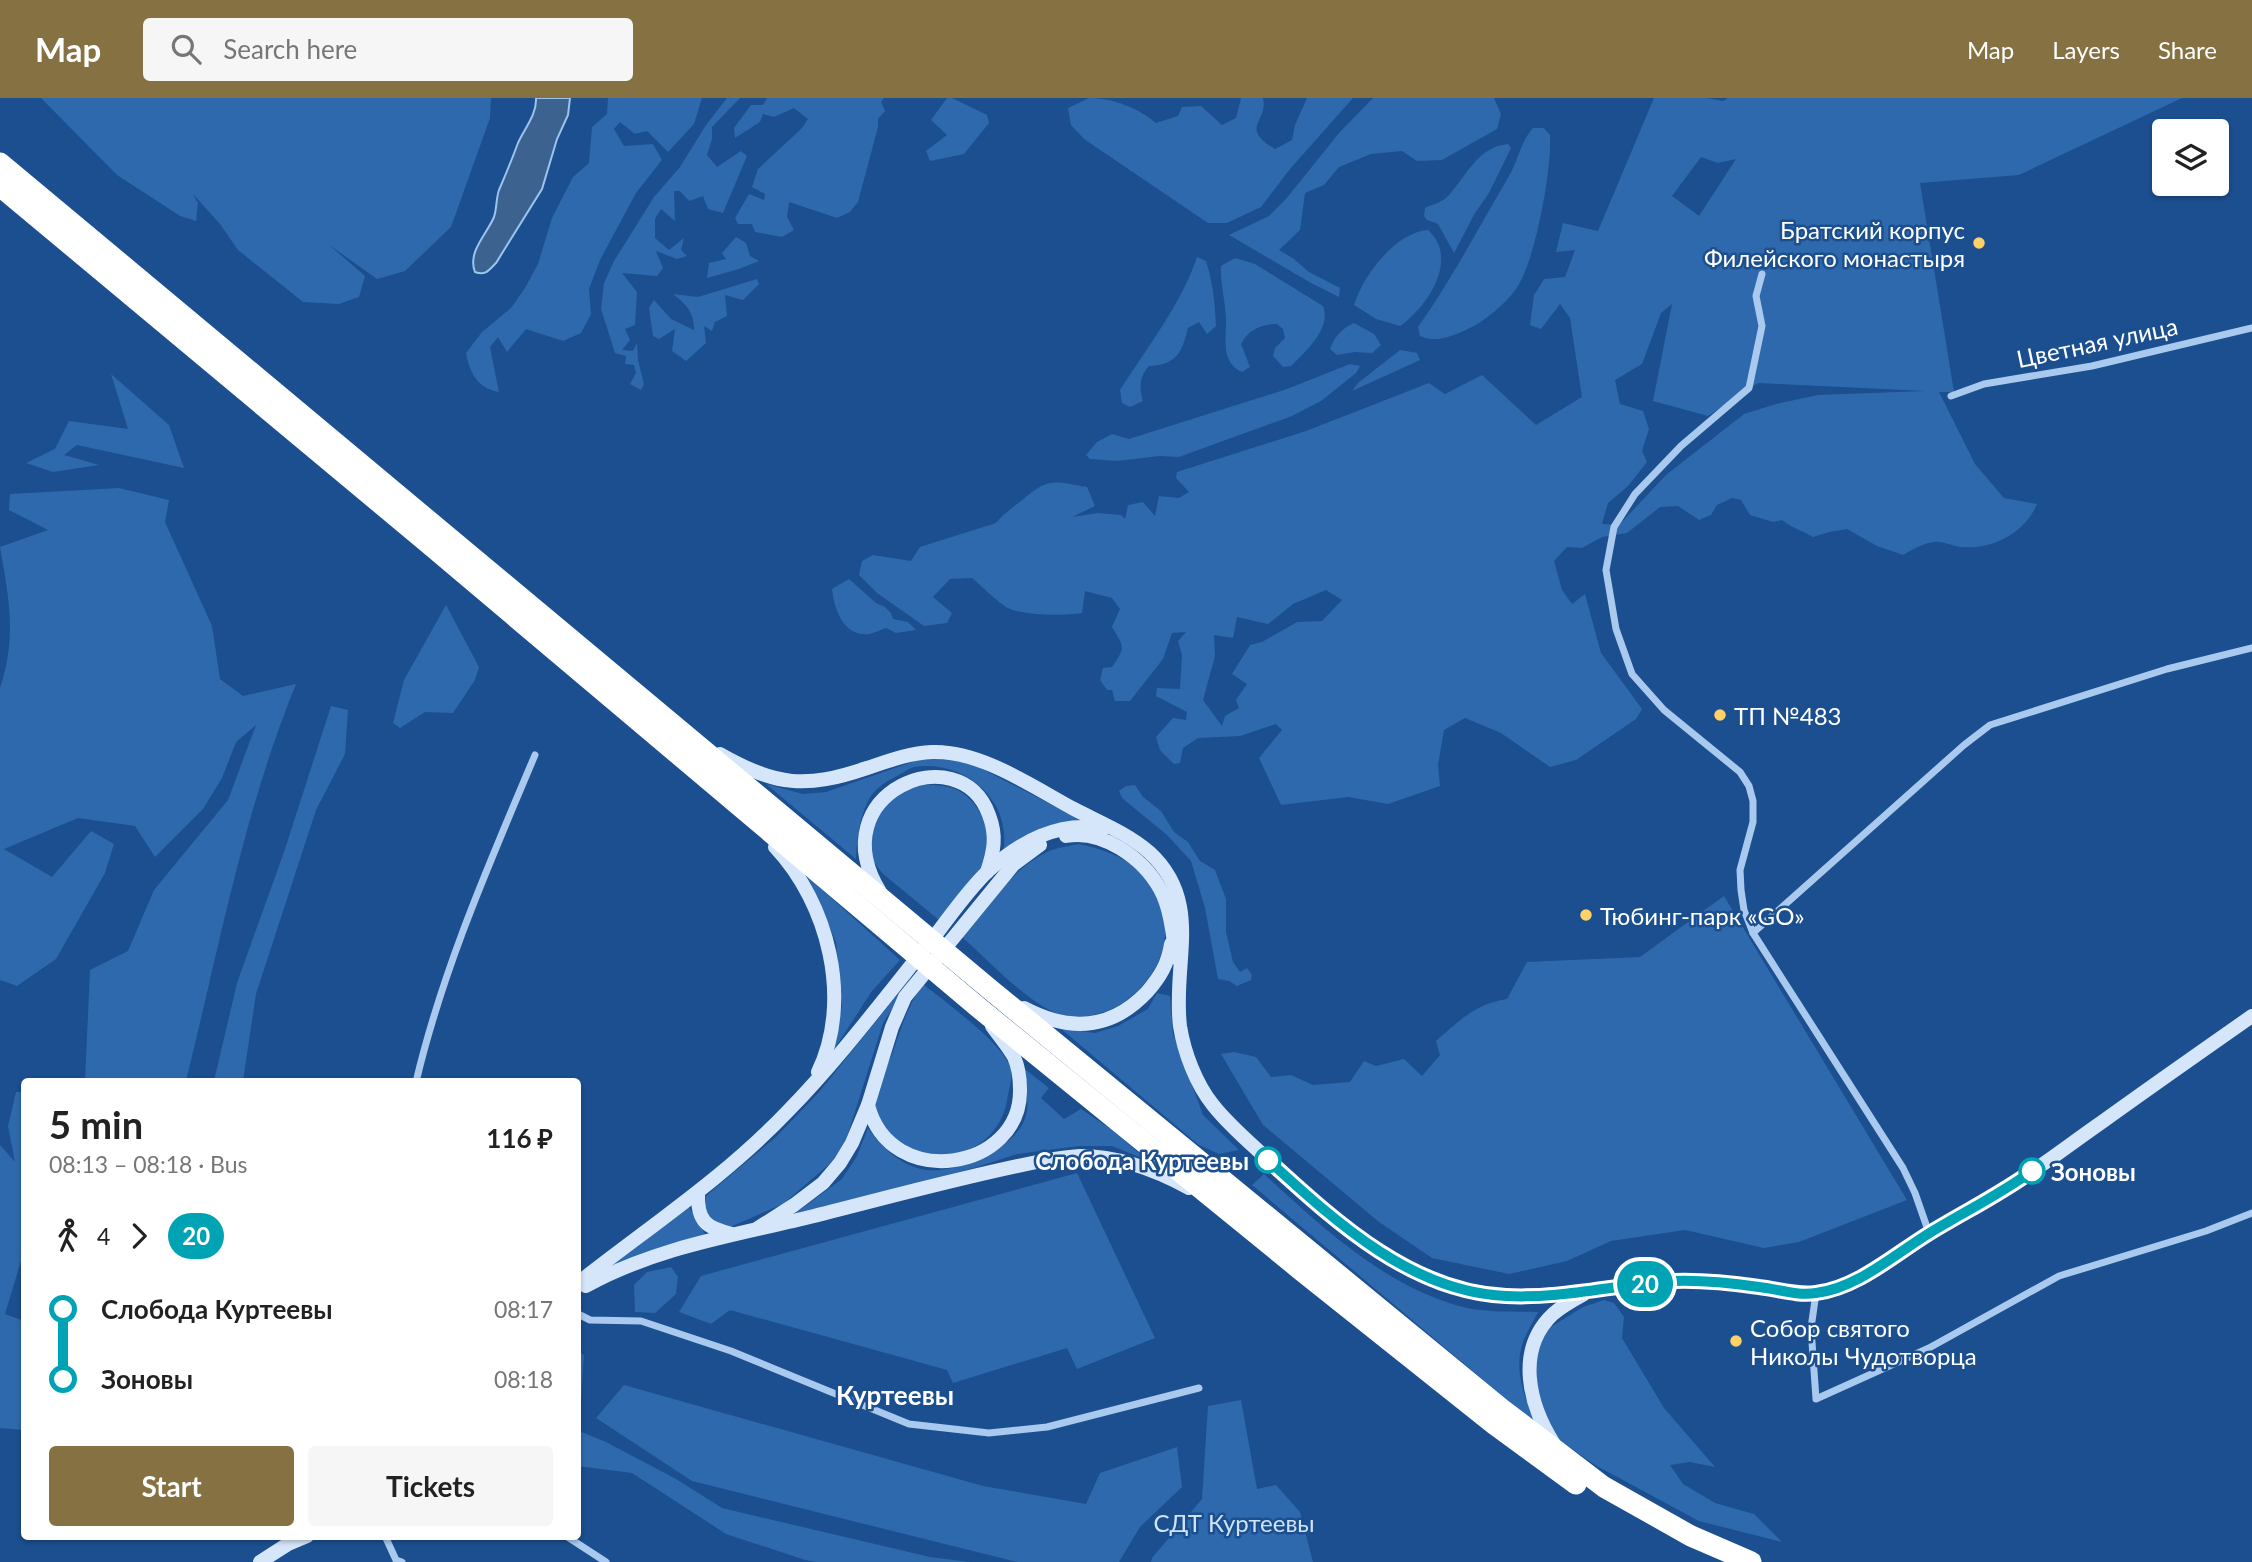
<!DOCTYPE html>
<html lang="en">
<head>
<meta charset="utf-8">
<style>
	:root { --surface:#fff; --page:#f6f6f6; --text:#222; --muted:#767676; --accent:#857141 }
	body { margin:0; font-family:Lato,sans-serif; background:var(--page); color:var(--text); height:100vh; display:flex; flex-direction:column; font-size:26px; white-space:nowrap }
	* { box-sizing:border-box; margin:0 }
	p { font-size:23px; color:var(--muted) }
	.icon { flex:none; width:38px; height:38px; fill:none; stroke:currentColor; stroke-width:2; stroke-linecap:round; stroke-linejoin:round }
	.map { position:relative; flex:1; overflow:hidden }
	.panel { position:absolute; left:21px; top:980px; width:560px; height:462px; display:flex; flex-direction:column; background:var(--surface); border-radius:7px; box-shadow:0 2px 5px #0004 }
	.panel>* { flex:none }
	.badge { padding:0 14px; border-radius:23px; font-size:24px; line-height:46px }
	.tools { position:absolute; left:2152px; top:21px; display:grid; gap:14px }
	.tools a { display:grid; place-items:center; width:77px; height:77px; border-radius:7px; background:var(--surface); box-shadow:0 2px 5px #0004; font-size:35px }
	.map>.badge { position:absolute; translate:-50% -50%; box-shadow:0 0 0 4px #fff }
	.legs { display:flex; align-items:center; gap:10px; height:77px; padding:0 28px; font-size:23px }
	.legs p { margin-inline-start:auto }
	.summary { display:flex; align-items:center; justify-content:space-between; height:119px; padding:0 28px }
	h1 { font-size:38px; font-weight:700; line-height:52px }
	.primary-button { display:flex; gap:14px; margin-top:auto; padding:14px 28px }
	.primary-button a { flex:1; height:80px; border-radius:7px; background:var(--accent); color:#fff; font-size:28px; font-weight:700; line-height:80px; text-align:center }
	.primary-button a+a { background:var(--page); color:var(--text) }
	ul { padding:0 28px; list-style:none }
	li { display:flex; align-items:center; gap:24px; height:70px; font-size:26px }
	li i { display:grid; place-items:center; width:10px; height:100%; margin:0 9px; background:currentColor }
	li i::after { content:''; width:18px; height:18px; margin:-9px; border:5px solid; border-radius:50%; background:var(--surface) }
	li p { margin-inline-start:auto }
	li:first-child i { background:linear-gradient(#0000 50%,currentColor 0) }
	li:last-child i { background:linear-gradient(currentColor 50%,#0000 0) }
	header { display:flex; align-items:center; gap:42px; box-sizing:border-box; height:98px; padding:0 35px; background:var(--accent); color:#fff }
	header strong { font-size:33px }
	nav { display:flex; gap:38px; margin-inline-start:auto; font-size:24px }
	.search { width:490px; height:63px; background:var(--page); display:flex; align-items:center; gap:18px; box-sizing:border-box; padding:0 24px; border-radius:7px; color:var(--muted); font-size:26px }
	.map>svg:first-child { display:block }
	.green { fill:#2e69ad; fill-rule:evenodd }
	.water { fill:#3c6290; stroke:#9cc4f0; stroke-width:2 }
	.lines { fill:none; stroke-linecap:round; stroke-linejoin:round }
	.street { stroke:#a9c9ee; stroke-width:7 }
	.secondary { stroke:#d6e6fa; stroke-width:14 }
	.highway { stroke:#fff; stroke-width:21 }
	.line-1-casing { stroke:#fff; stroke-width:16 }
	.line-1 { stroke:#00a3b4; stroke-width:10 }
	.poi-dot { fill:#ffd166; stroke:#1b4f8f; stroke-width:2.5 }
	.stop-1-dot { fill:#fff; stroke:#00a3b4; stroke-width:3.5 }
	.labels { text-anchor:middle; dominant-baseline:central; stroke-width:5; stroke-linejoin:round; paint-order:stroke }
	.poi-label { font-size:24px; fill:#fff; stroke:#1b4f8f; text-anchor:start }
	.street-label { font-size:24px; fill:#fff; stroke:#1b4f8f }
	.stop-label { font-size:24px; font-weight:bold; fill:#fff; stroke:#1b4f8f; text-anchor:end }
	.park-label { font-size:24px; fill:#cfe3fa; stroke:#1b4f8f }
	.neighbourhood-label { font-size:26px; font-weight:bold; fill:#fff; stroke:#1b4f8f }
</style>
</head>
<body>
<header>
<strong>Map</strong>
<div class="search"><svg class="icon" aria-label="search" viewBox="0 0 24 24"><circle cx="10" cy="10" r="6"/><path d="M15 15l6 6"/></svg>Search here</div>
<nav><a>Map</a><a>Layers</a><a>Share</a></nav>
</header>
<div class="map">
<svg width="2252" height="1464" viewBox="0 0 2252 1464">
	<rect width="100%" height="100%" fill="#1b4f8f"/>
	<!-- green -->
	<g class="green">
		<polygon points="41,0 491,0 490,20 451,129 405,173 377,181 328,146 365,178 359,199 339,206 303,204 238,152 220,126 193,96 198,105 196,123 180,118 117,77"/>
		<path d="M608 0H702L694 26 668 54 647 33 635 36 620 24 614 31 624 48 653 46 662 62 636 95 600 162 589 191 591 216 581 235 563 243 526 231 507 254 498 239 490 249 499 294C477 290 470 275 466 255L482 234 511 210 525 190 538 166 552 120 573 79 589 65 592 29 607 16Z"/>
		<polygon points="727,0 740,0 712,29 712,41 707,57 717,69 741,53 747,58 723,115 708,111 703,98 689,103 680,93 674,93 675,123 661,111 655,121 655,140 669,152 684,140 681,152 687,158 677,161 656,153 663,170 657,178 622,175 637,194 635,227 625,231 630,242 622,252 633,253 637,245 638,262 644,286 641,292 630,286 636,275 634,267 625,266 626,258 615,255 601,211 604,185 614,163 654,99 680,69 706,27"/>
		<polygon points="767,0 884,0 881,4 885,13 878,21 878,29 858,104 850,114 837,120 789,104 787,119 794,132 782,139 755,134 752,126 738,126 735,120 749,96 764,102 765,96 752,89 758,71 802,30 808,21 794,10 774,19 763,16 760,24 735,40 734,30 751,7 763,7"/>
		<polygon points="947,0 952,0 987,17 989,25 964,56 930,63 926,53 947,37 931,22"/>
		<path d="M1089 0C1113 0 1138 10 1156 25L1178 18 1182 9 1201 8 1222 27 1236 20 1241 0H1263C1269 24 1238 29 1275 51L1292 42 1295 27 1307 0H1353L1290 71 1261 109 1227 125H1208L1084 41 1071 27 1068 10Z"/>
		<polygon points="1373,0 1494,0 1501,16 1497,31 1442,62 1417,63 1402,53 1371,56 1339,69 1324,87 1305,95 1300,132 1279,152 1294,161 1309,174 1340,190 1339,199 1311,185 1229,137 1269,118 1286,101 1339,35"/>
		<path d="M1654 0H1707L1723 3 1728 0H2182L2019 77 1920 85 1954 294H1939L1975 366 2004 400 2037 406C2025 435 1992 452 1961 449 1951 448 1943 443 1934 444 1923 445 1912 452 1903 457L1877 448 1847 431 1829 434 1813 439C1802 432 1793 431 1782 422L1773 424 1750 417 1741 402 1732 400 1717 407 1711 417 1699 422 1678 408 1660 409 1627 435 1602 439 1582 450 1567 449 1554 463 1562 492 1572 506 1585 496 1601 555 1642 611 1636 621 1576 662 1550 669 1501 635 1465 620 1444 632 1438 667 1440 688 1388 706 1348 699 1281 707 1259 660 1282 632 1276 626 1240 638 1198 640 1183 650 1180 665 1174 666 1160 652 1156 639 1173 620 1186 622 1187 614 1156 598 1157 590 1180 591 1182 557 1178 543 1186 534 1172 535 1163 561 1130 603H1115L1112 592H1107L1100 582 1103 570 1112 569C1126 549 1124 549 1112 529L1120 511 1112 500 1085 493 1082 515C1064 518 1022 518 1006 509 994 501 983 489 972 480L950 481 933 499 952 515 947 525 924 528 877 495 859 477 862 463 873 457 911 463 920 449 996 425C1004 415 1011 411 1021 403 1049 379 1052 383 1087 389L1095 408 1072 419 1098 415 1121 417 1125 421 1128 407 1143 404 1155 418 1159 398 1179 400 1189 394 1176 380 1177 374 1306 333 1429 285 1445 296 1482 277 1536 327 1582 299 1570 220 1560 206 1541 231 1530 227 1534 197 1544 181 1565 179 1575 152 1556 154 1563 125 1598 133ZM1701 59 1718 65 1736 61 1699 118 1672 98ZM1672 206 1653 303 1708 318 1758 285 1925 293 1818 297 1776 306 1744 316 1666 377 1619 427 1602 426 1608 405 1628 388 1647 364 1642 353 1649 331 1643 313 1620 306 1615 282 1642 266 1661 215ZM1326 492 1342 502 1322 523 1297 524 1262 544 1250 547 1232 576 1247 586 1236 602 1239 610 1225 618 1222 628 1203 602 1215 558 1214 537 1233 540 1237 519 1268 526 1293 506Z"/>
		<path d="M1533 30H1544L1550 37C1552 71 1536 159 1518 188 1507 205 1484 224 1466 232 1450 239 1436 245 1420 238L1418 229C1452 181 1479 129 1509 78 1518 63 1521 43 1533 30Z"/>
		<path d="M1508 46 1511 50 1489 95 1475 115 1454 155 1438 126 1427 122 1424 118 1425 110C1431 107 1442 104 1446 100 1466 80 1476 49 1508 46Z"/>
		<path d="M1428 132C1460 161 1427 209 1400 228L1376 221 1354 207C1363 177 1396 134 1428 132Z"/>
		<polygon points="736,139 746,145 750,158 759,163 739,171 707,180 709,165 726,161 722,155"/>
		<path d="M1197 159 1206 163C1213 185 1215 205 1216 228L1207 236 1199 224 1188 230C1182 254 1177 267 1149 268 1139 279 1139 289 1143 303L1130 309 1122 305 1120 292C1146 251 1182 205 1197 159Z"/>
		<path d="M1235 160 1255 166 1323 208C1332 230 1306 253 1291 268L1283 269 1273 258 1275 250 1285 240 1283 231 1277 226C1261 226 1248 232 1241 246L1250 269 1242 274C1221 264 1226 242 1226 224 1226 205 1220 187 1221 168Z"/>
		<path d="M757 181 759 186 743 202 725 197 727 218 715 224 712 233 704 228 706 245 686 263 672 253 675 231 659 241 653 238 649 210 654 202 671 221 694 232C694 214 686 206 673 196L698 199Z"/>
		<path d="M1354 225 1374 236 1381 247 1372 255 1355 254 1337 257 1330 251C1335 238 1341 231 1354 225Z"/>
		<polygon points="1400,252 1417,255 1420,262 1352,293 1358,285"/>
		<polygon points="1350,266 1360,268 1356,275 1321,303 1292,318 1223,343 1179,359 1160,358 1117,363 1090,361 1086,357 1097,344 1112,336 1129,341 1287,291"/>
		<polygon points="111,276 169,327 184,370 77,347 64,357 99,367 53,374 26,365 55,351 69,323 128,331"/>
		<path d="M119 390 169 402 165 424 212 528 220 581 243 598 296 586C244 713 219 850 186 983H85L90 872 128 853 154 792 228 702 256 627 236 644 222 680 203 711 155 759 135 728 78 720 4 751 52 779 91 733 114 746 105 775 56 861 17 888 0 882V590C17 538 9 501 0 449L48 432 9 412 10 396Z"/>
		<path d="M849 481 876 505 885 509 891 515 893 521 908 524 916 532 896 535 886 530C880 532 874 535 869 536 843 539 834 510 832 491Z"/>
		<polygon points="446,507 479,569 475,582 453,615 425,614 400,630 393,625 404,582"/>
		<polygon points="331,608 348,612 345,656 316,712 256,896 243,983 214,983 237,885 284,754"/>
		<path d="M941 659 967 663 1083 723C1051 724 1026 732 1003 755 1013 703 965 661 914 669 908 671 901 676 895 679 884 685 874 691 868 703 859 721 857 742 856 761L766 686 803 696 826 694 918 662Z"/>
		<path d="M920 686C932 687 946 687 957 692 984 705 997 746 981 772 971 790 953 806 939 822L882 775 874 764 869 748 874 726 887 703Z"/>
		<polygon points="1135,687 1143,699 1161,713 1174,734 1188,744 1200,763 1215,772 1226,801 1226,834 1233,864 1240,874 1247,870 1252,877 1251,882 1237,888 1229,883 1218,881 1205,810 1191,763 1167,737 1122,700 1119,693 1126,688"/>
		<path d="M1079 746C1102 751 1124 758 1141 775 1182 816 1168 874 1124 904 1106 916 1083 922 1062 917 1031 909 986 860 961 838 987 809 1014 767 1052 752 1060 749 1070 748 1079 746Z"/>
		<polygon points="807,778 900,862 872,893 833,953 842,908 836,844"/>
		<path d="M1724 798 1907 1102 1799 1144 1764 1150 1685 1132 1611 1143 1567 1163 1509 1176 1432 1160 1379 1124 1263 1027 1221 956 1234 954 1256 959 1271 979 1291 977 1313 987 1350 984 1364 963 1376 968 1404 961 1422 978 1440 957 1436 943C1460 922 1475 906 1507 901L1527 864 1640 859Z"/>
		<polygon points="913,877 883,925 847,1039 834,1062 783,1106 730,1129 720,1127 708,1117 705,1108 706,1098 776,1039 820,993"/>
		<path d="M923 886C945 904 1004 946 1011 971 1013 980 1008 994 1007 1003 996 1060 925 1077 887 1034 882 1028 876 1018 876 1010 874 992 886 971 893 954 901 930 908 907 923 886Z"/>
		<polygon points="1157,895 1170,898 1173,936 1203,1017 1239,1052 1219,1056 1199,1047 1060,930 1095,935 1118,928 1148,911"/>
		<path d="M1022 969 1049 990 1041 1000 1064 1021 1081 1011 1112 1032 1147 1062 1112 1048H1079L1017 1056 977 1069 790 1119 842 1081 857 1058 868 1030C882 1050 903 1070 928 1072 958 1075 1019 1049 1026 1017 1030 1002 1024 984 1022 969Z"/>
		<polygon points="16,994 24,994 24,1153 5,1216 24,1223 24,1332 0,1330 0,1047 15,1064 8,1028"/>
		<polygon points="1077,1075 1155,1240 1077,1271 1067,1250 953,1285 947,1272 730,1212 711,1226 679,1214 701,1178"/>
		<path d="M1264 1076C1321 1128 1385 1189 1463 1209 1486 1215 1514 1213 1538 1214 1533 1224 1527 1234 1523 1244 1513 1273 1525 1303 1538 1328L1252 1087Z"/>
		<polygon points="689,1109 705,1136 642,1155 604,1171"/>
		<polygon points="671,1169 678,1179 676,1196 655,1215 635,1214 634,1187 647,1174"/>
		<polygon points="1604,1202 1614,1205 1624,1219 1622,1240 1664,1310 1715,1369 1690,1364 1670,1367 1683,1386 1715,1405 1754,1416 1782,1444 1699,1423 1595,1367 1558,1341 1539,1309 1535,1259 1546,1232 1583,1209"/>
		<polygon points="578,1253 584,1257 579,1333 606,1344 676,1381 722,1410 930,1459 970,1464 816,1464 805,1462 726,1436 632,1375 578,1368"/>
		<polygon points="624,1287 983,1388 1086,1406 1100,1375 1177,1349 1182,1389 1140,1429 1119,1464 1017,1464 692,1383 596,1320"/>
		<polygon points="1241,1302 1257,1391 1276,1387 1300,1414 1313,1464 1151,1464 1152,1460 1202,1401 1208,1308"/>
	</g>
	<!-- water -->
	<path class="water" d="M536 0H570L568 17 557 41 542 91 496 165C489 172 486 178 475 174 467 154 487 136 494 119 497 110 496 100 499 92 506 76 512 61 518 45 524 31 537 17 536 0Z"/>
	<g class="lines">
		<!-- street -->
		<g class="street">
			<polyline points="1762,176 1756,198 1762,228 1749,290 1681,348 1635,396 1614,429 1606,472 1616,531 1632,576 1664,612 1740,674 1749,688 1753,703 1753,724 1740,772 1741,792 1744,812 1753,835 1903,1070 1915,1095 1929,1135"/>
			<polyline points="1951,298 1984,286 2092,268 2252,230"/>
			<polyline points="1753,835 1964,647 1990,627 2167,571 2252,550"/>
			<path d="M416 984C443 870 490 764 535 657"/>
			<polyline points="1816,1195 1811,1230 1816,1301 1929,1250 2059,1178 2206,1133 2252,1115"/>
			<polyline points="578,1216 590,1222 641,1223 731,1253 909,1326 989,1335 1047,1329 1199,1290"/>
			<polyline points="385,1438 396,1462 402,1464"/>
			<polyline points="566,1438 606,1464"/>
		</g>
		<!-- secondary -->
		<g class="secondary">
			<path d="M720 656C777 688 805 691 867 670 888 663 909 655 932 654 980 652 1033 689 1074 711 1099 724 1127 735 1149 754 1204 804 1172 865 1180 928 1184 954 1196 986 1213 1007 1231 1030 1254 1048 1275 1068 1339 1127 1414 1194 1505 1198 1567 1201 1627 1182 1688 1183 1710 1183 1733 1186 1755 1188 1781 1192 1806 1200 1832 1192 1868 1181 1900 1153 1932 1134 1960 1117 1988 1102 2015 1085 2045 1066 2073 1044 2102 1024 2152 988 2202 953 2252 918"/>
			<path d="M1066 738C1102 731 1143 760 1160 791 1171 811 1173 838 1176 860"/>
			<path d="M775 749C828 805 853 902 818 974"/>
			<path d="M880 794C819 695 960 636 989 717 997 738 994 753 987 774"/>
			<path d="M1024 910C1069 934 1111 932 1147 894 1160 879 1168 866 1171 846"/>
			<path d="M868 1007C890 1094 1022 1073 1020 991 1020 980 1018 968 1014 959 1008 948 999 938 992 928"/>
			<path d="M698 1095C697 1123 706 1130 732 1136"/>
			<polyline points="758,1130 794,1107 823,1085 840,1065 852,1045 868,1007 892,929 905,899 1013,767 1040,747"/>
			<path d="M578 1185C649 1129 724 1080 787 1014 840 960 886 898 934 839 951 817 968 792 988 773 1019 744 1060 722 1103 731"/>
			<path d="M586 1188C656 1149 737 1137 814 1118 890 1099 965 1078 1042 1063 1054 1061 1067 1059 1080 1058 1118 1058 1156 1072 1189 1090"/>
			<path d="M1554 1346C1529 1307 1515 1252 1553 1216 1562 1208 1573 1202 1584 1196"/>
			<polyline points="260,1464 288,1446 307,1438"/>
		</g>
		<!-- highway -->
		<g class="highway">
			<polyline points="0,65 992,893 1503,1312 1604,1389 1691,1438 1751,1464"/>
			<polyline points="0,88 429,446 979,910 1302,1173 1494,1326 1576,1386"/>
		</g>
	</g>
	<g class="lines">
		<!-- line-1 casing -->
		<g class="line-1-casing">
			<path id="line-1" d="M1268 1062C1335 1123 1411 1194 1506 1198 1562 1201 1618 1186 1674 1183 1702 1182 1731 1185 1759 1189 1777 1191 1797 1198 1816 1195 1857 1190 1894 1157 1928 1136 1962 1115 1999 1097 2032 1073"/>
		</g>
		<!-- line-1 -->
		<use href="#line-1" class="line-1"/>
	</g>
	<!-- markers -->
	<g class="poi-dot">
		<circle cx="1979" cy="145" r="7"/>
		<circle cx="1720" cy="617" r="7"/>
		<circle cx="1586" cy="817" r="7"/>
		<circle cx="1736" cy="1243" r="7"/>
	</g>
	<g class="stop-1-dot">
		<circle cx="1268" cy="1062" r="12"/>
		<circle cx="2032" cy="1073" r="12"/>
	</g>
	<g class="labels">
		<!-- poi labels -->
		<g class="poi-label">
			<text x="1965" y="131" text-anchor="end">Братский корпус<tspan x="1965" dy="28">Филейского монастыря</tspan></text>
			<text x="1734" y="617">ТП №483</text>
			<text x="1600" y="817">Тюбинг-парк «GO»</text>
			<text x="1750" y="1229">Собор святого<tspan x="1750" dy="28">Николы Чудотворца</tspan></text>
		</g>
		<!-- street labels -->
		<g class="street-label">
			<text transform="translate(2097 244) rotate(-12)">Цветная улица</text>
		</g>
		<!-- stop labels -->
		<g class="stop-label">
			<text x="1249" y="1062">Слобода Куртеевы</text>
			<text x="2051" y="1073" text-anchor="start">Зоновы</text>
		</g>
		<!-- park labels -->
		<g class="park-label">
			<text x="1234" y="1424">СДТ Куртеевы</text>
		</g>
		<!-- neighbourhood labels -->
		<g class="neighbourhood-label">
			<text x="895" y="1297">Куртеевы</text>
		</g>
	</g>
</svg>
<div class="tools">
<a><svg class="icon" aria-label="layers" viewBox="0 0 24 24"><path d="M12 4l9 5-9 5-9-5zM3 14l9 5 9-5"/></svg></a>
</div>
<b class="badge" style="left:1645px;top:1186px;background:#00a3b4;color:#fff">20</b>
<section class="panel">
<div class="summary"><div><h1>5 min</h1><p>08:13 – 08:18 · Bus</p></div><b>116 ₽</b></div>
<div class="legs"><svg class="icon" aria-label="walk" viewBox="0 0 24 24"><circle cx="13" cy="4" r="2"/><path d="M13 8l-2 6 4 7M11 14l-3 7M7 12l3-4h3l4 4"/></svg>4<svg class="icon" aria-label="forward" viewBox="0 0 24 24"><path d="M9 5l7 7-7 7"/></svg><b class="badge" style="background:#00a3b4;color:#fff">20</b></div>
<ul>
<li><i style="color:#00a3b4"></i><b>Слобода Куртеевы</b><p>08:17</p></li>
<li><i style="color:#00a3b4"></i><b>Зоновы</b><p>08:18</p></li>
</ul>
<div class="primary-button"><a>Start</a><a>Tickets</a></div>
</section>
</div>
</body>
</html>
